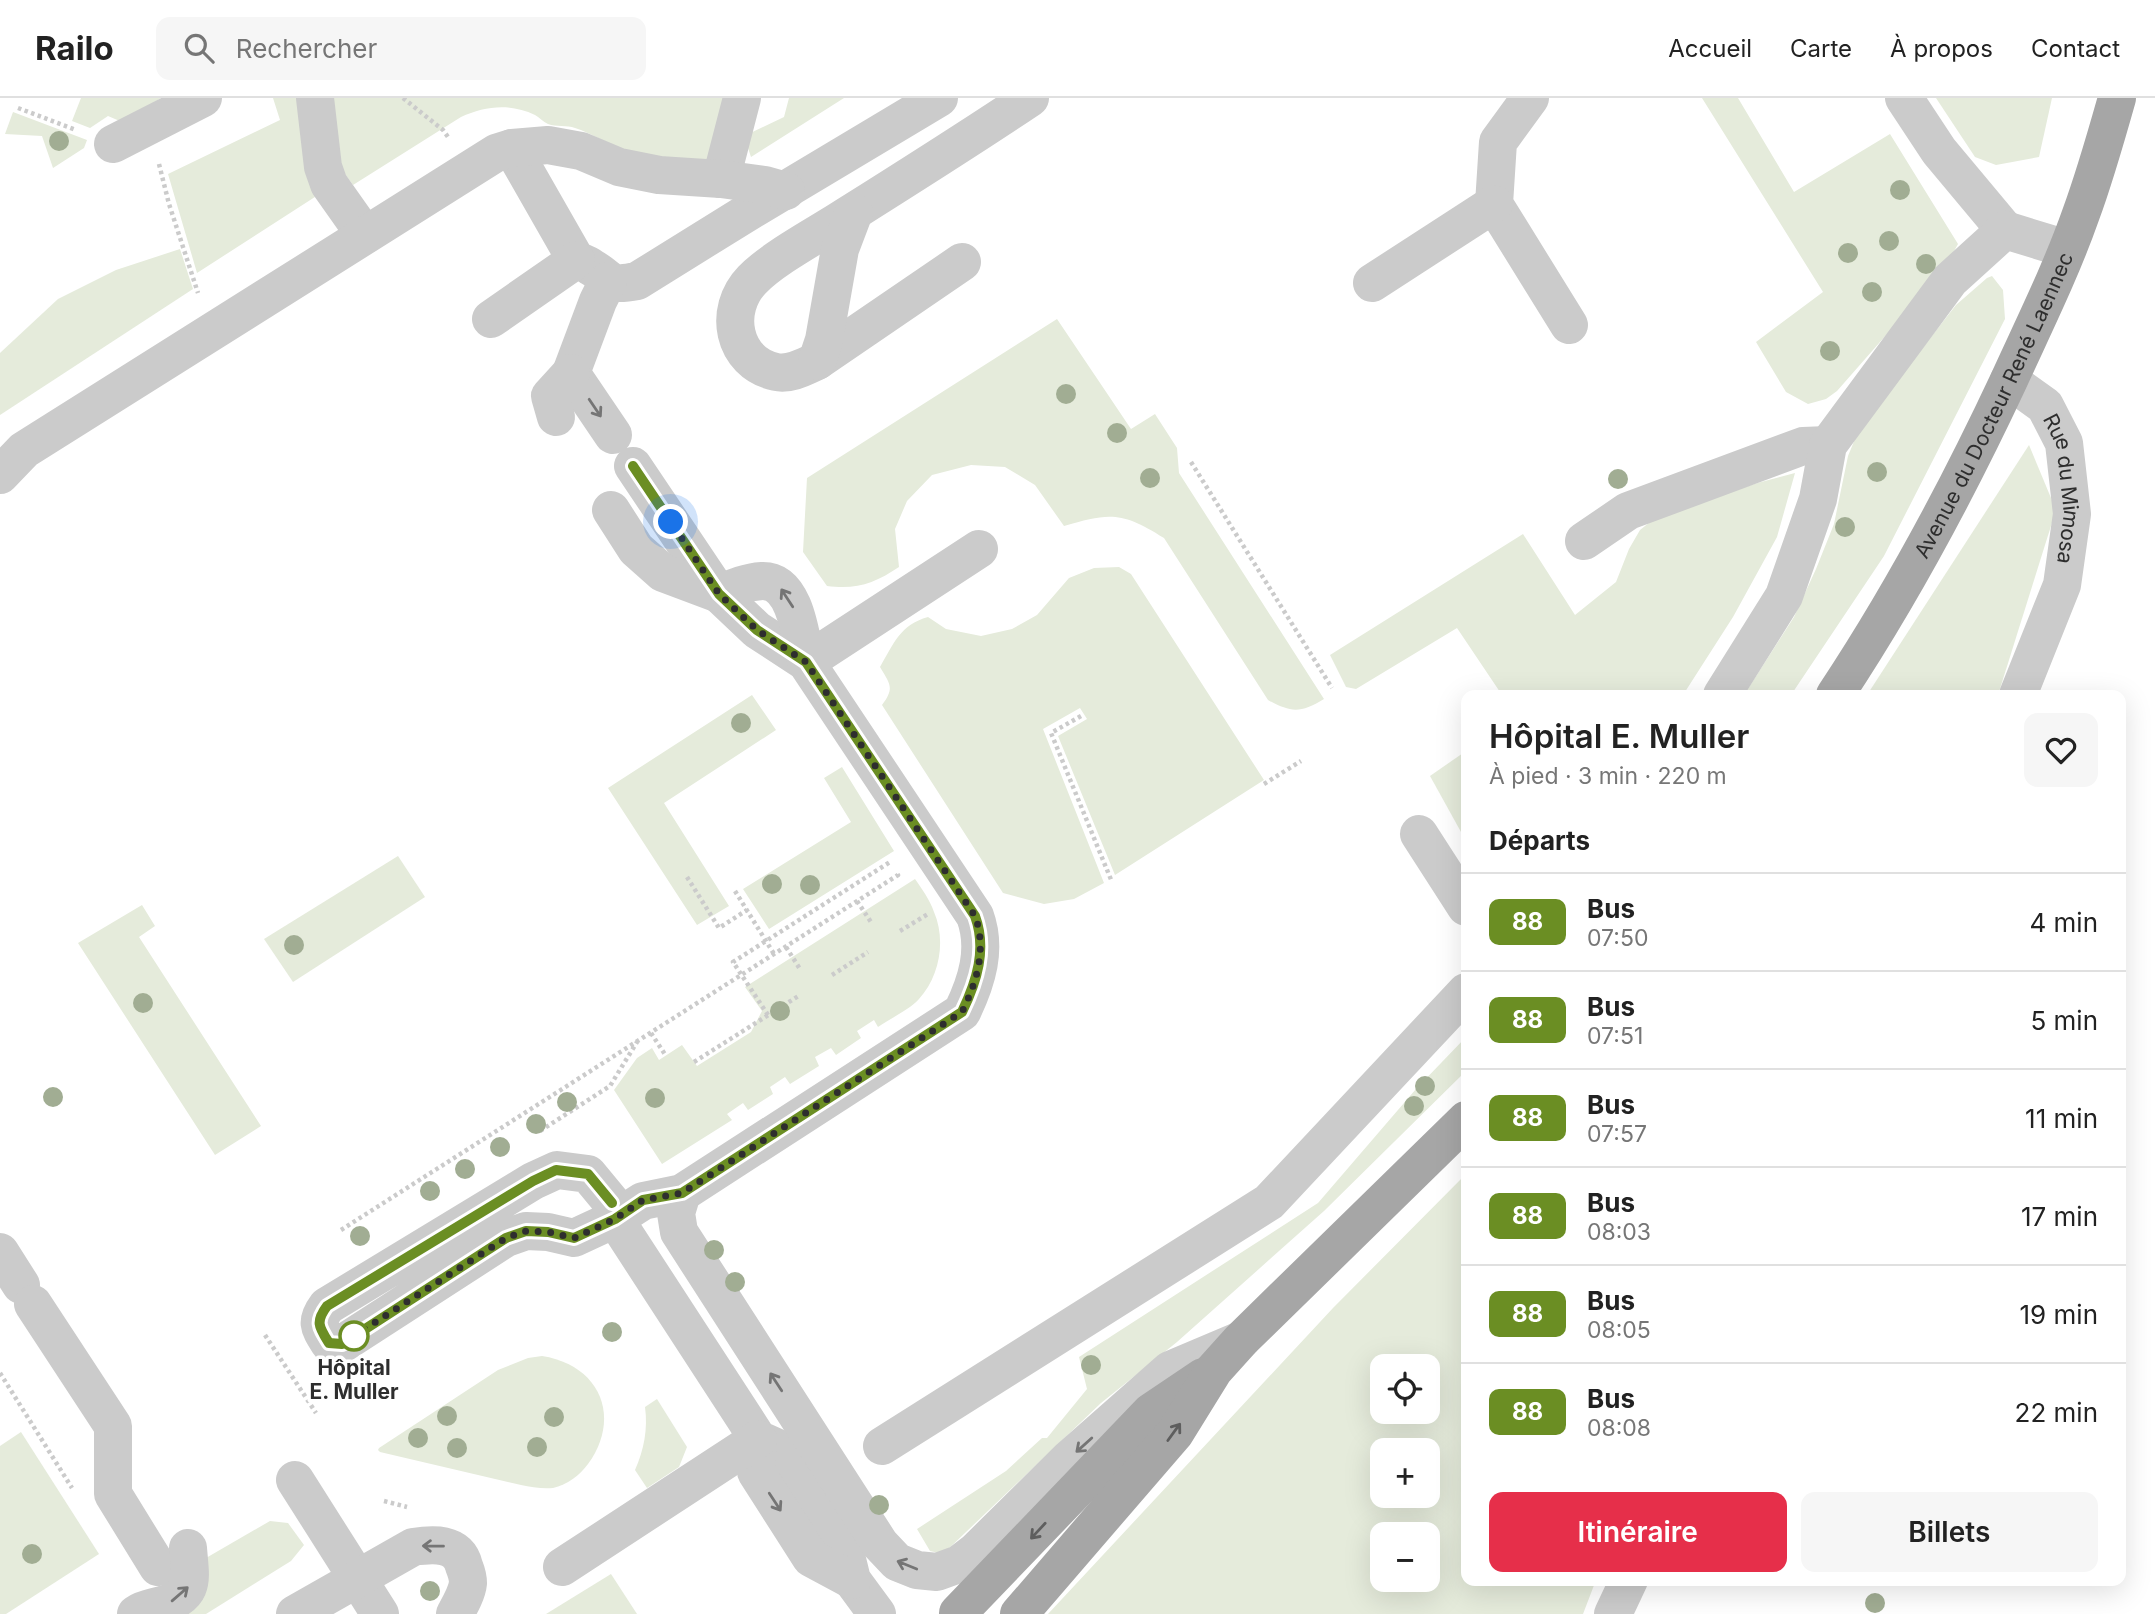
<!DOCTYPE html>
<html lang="fr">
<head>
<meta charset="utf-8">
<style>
	:root { --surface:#fff; --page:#f6f6f6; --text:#222; --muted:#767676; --line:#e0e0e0; --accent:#e62f4a }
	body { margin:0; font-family:Inter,sans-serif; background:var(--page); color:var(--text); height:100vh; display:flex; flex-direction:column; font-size:26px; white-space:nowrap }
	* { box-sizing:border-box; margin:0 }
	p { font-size:23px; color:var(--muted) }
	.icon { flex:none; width:38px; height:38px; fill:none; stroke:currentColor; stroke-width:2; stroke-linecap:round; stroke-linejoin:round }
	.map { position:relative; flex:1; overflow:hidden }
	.details { position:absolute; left:1461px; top:592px; width:665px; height:896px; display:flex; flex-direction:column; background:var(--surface); border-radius:14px; box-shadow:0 7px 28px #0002 }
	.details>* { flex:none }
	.badge { padding:0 14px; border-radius:10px; font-size:24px; line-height:46px }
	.fabs { position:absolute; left:1370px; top:1256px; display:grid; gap:14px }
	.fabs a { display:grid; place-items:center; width:70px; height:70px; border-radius:14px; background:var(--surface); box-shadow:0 7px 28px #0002; font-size:35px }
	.you { position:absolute; width:35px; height:35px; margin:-18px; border:5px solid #fff; border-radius:50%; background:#1a73e8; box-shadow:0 0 0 10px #1a73e833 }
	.map>.badge { position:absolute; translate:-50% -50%; box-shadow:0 0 0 4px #fff }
	h2 { padding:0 28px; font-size:26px; line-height:63px }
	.round { display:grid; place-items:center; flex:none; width:74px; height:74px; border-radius:14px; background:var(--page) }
	.summary { display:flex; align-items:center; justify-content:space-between; height:119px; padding:0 28px }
	h1 { font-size:33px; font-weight:600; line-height:52px }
	.action { display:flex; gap:14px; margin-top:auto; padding:14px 28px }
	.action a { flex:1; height:80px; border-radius:14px; background:var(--accent); color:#fff; font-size:28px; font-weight:600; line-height:80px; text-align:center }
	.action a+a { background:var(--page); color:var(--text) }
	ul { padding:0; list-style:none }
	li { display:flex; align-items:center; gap:21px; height:98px; padding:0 28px; border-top:2px solid var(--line) }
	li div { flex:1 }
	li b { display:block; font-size:26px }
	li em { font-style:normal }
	li .badge { min-width:77px; font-weight:700; text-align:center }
	header { display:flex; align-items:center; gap:42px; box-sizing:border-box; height:98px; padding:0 35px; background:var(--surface); border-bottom:2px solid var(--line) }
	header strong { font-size:33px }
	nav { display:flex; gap:38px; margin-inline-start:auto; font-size:24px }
	.search { width:490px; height:63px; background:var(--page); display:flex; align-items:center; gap:18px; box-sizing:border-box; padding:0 24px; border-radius:14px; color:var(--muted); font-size:26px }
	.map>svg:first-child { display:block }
	.green { fill:#e5ebdb; fill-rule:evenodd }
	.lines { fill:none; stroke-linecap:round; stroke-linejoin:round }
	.path { stroke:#cbcbcb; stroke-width:4.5; stroke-dasharray:3.5 3.5; stroke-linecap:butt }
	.minor { stroke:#cbcbcb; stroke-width:38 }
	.major { stroke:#a6a6a6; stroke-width:38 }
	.tree { fill:#a1ad93 }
	.oneway { stroke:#757575 }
	.oneway2 { stroke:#5e5e5e }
	.line-casing { stroke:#fff; stroke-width:16 }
	.line { stroke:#6b8e23; stroke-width:10 }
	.walk { stroke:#2e2e2e; stroke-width:7; stroke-dasharray:0 12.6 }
	.stop-dot { fill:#fff; stroke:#6b8e23; stroke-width:3.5 }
	.labels { text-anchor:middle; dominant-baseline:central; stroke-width:7; stroke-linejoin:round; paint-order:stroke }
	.street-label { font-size:21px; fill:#2e2e2e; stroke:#fff }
	.stop-label { font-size:21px; font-weight:bold; fill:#2e2e2e; stroke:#fff }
</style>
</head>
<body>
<header>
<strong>Railo</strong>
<div class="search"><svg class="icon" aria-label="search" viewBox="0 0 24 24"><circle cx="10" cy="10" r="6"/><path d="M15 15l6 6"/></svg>Rechercher</div>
<nav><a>Accueil</a><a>Carte</a><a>À propos</a><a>Contact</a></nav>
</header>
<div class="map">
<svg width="2155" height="1516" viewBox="0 0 2155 1516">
	<rect width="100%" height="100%" fill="#fff"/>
	<!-- green -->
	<g class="green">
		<polygon points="81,0 161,0 122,24 108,18 90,30 72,23"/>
		<polygon points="273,0 298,0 318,97 197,175 168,76 280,22"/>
		<path d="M331 0H728L711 63C680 62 649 62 620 50 604 44 591 35 575 30 567 27 556 29 548 26 543 24 539 19 535 17 510 5 485 8 461 19L353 87 342 72Z"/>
		<polygon points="789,0 844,0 751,59 744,38 784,19"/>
		<polygon points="1702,0 1738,0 1794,94 1890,36 1958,146 1944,171 1837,293 1826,301 1808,306 1786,294 1756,244 1823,194"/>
		<polygon points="1936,0 2052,0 2039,59 1996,67 1975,59"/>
		<polygon points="13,14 87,42 84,50 53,70 42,38 5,36"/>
		<polygon points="180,151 193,191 0,317 0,255 58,201 116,172"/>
		<polygon points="1992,178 2003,192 2005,221 1884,458 1791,597 1744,597 1794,519 1816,471 1834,426 1848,358 1855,341 1885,298 1956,207 1987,180"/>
		<path d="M1057 221 1131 331 1155 316 1177 350 1179 375 1324 601C1301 615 1291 615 1268 602L1164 440C1123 414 1110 414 1064 428L1035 387 1005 369 971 367 932 377 907 403 895 431 899 469C875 485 857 492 827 488L803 454 807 380Z"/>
		<polygon points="2029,347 2056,412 1998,597 1867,597"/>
		<polygon points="1795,375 1777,439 1733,519 1683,597 1502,597 1457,530 1356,591 1346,589 1330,557 1523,436 1575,517 1616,484 1629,451 1640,432 1660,416 1761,384"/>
		<path d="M1119 469 1131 476 1264 682 1115 777 1058 638 1087 621 1080 610 1043 631 1104 785 1074 801 1044 806 1003 795 882 607C895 590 890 586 880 569 894 545 900 527 928 519L946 531 981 538 1012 531 1037 517 1069 480 1094 470Z"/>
		<polygon points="752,597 776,632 664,705 729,808 697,827 608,690"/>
		<polygon points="1466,653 1466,743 1430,678"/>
		<polygon points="842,669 894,753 769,831 743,791 851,724 824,680"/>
		<polygon points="398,758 425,799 293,884 264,841"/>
		<path d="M915 781C922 791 930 802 934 814 946 842 940 878 919 901 909 912 891 920 878 929L874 922 857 933 861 940 836 957 831 950 815 959 819 968 790 986 785 979 770 989 773 996 748 1012 743 1005 727 1016 732 1022 662 1066 614 992 637 960 652 950 659 962 682 947 697 968 751 934 762 913 745 889Z"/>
		<polygon points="142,807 155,828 139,839 261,1028 215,1057 78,845"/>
		<polygon points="1466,939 1466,973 1324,1113 1177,1244 1101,1305 943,1456 930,1453 917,1431 1006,1373 1042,1340 1047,1340 1087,1291 1079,1259 1318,1105 1416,991"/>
		<path d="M1466 1076V1482H1596L1583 1516H1048L1333 1210ZM1382 1269H1428V1314H1382ZM1382 1353H1428V1398H1382ZM1382 1437H1428V1482H1382Z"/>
		<path d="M542 1258C600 1267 622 1319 588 1366 580 1377 567 1387 553 1390 542 1391 531 1389 521 1387L380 1354 378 1352 379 1350 498 1272 528 1260Z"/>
		<path d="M657 1301 687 1349 679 1369 647 1390 635 1372C644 1352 648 1331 645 1309Z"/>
		<polygon points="21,1334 99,1456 6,1516 0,1516 0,1348"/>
		<polygon points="270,1423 288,1425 304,1447 291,1463 206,1516 158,1516 206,1460"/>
		<polygon points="611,1476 637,1516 546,1516"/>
	</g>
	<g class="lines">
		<!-- path -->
		<g class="path">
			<polyline points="403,0 443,32 448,39"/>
			<polyline points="18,10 76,32"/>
			<polyline points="159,66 169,106 198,195"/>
			<polyline points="1191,364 1332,590"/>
			<polyline points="1081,618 1051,635 1112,784"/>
			<polyline points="1264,686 1301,663"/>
			<polyline points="687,779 719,830 747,812"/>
			<polyline points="735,793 774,856"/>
			<polyline points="857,803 871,824"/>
			<polyline points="900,833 928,816"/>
			<polyline points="786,849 800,871"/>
			<polyline points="832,877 868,854"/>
			<polyline points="768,917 733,864 890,764"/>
			<polyline points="651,935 666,958"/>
			<polyline points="694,964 800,897"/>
			<polyline points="540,1033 610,988 637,944"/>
			<polyline points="341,1132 898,777 896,774"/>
			<polyline points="265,1237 316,1315"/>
			<polyline points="0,1275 72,1390"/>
			<polyline points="384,1403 407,1409"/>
		</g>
		<!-- minor -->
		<g class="minor">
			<polyline points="315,0 323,69 329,86 365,137"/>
			<polyline points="1530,0 1498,44 1494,106 1569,227"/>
			<polyline points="1904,0 1939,53 2005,132"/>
			<polyline points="113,46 203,0"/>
			<path d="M512 50 576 162C581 164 587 166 591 169 614 182 606 189 637 183L745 116 939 0"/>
			<polyline points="721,81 742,0"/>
			<path d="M962 164 817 263C804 269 790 277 776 274 732 264 723 212 752 182 773 160 819 136 845 119 907 80 969 41 1030 0"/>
			<polyline points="608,183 598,203 571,275 613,337"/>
			<polyline points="1372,185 1494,106"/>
			<polyline points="491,221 576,162"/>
			<polyline points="817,263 824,242 840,151 854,114"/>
			<path id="s1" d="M2009 282 2045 308 2064 345 2072 416 2062 487 2018 597"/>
			<polyline points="556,319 550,298 571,275"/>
			<path d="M633 368 719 496 757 532 806 564 975 818C987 851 977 883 962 914L682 1095 643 1103 615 1121 574 1140 548 1134 526 1133 506 1140 342 1246 329 1245C319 1229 315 1224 327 1208L533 1083 557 1072 588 1076 612 1105 615 1121 758 1341 787 1354 842 1441 852 1482 877 1516"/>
			<polyline points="0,377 24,352 496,55 512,50 548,47 581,53 619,69 659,77 721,81 765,87 786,93"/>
			<path d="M611 412 636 451 663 475 719 496C733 490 746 484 762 483 796 482 801 540 806 564L979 451"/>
			<polyline points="1584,443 1628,413 1803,348 1828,347"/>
			<polyline points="1722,597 1784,498 1818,401 1828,347 1950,182 2005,132 2067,151"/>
			<polyline points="1419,736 1466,809"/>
			<polyline points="682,1095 676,1115 679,1134 880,1446 897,1464 917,1472 937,1474 959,1466 976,1453 1069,1361 1170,1272 1241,1242"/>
			<polyline points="0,1154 21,1187"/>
			<polyline points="33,1206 113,1328 113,1396 158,1469"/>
			<polyline points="758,1341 756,1374 811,1460 852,1482"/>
			<polyline points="882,1348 1269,1104 1466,894"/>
			<polyline points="295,1382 380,1516"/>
			<polyline points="562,1469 758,1341"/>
			<path d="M136 1516C145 1510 152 1510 162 1507 197 1497 190 1480 188 1450"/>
			<path d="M295 1516 413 1449C433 1446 458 1444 464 1468 466 1473 468 1480 468 1485 467 1495 460 1507 455 1516"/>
			<polyline points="1613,1516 1629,1482"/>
		</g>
		<!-- major -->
		<g class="major">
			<path id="s2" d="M1835 597C1902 496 1958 391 2009 282 2034 227 2061 173 2081 116 2095 78 2106 39 2117 0"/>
			<polyline points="958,1515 1151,1314 1203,1279"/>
			<polyline points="1019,1516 1175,1335 1214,1272 1241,1242 1466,1022"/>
		</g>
	</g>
	<!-- trees -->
	<g class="tree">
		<circle cx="59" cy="43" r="10"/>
		<circle cx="1900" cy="92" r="10"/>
		<circle cx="1889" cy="143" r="10"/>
		<circle cx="1848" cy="155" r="10"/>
		<circle cx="1926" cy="166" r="10"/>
		<circle cx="1872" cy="194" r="10"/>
		<circle cx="1830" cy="253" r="10"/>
		<circle cx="1066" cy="296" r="10"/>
		<circle cx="1117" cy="335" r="10"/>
		<circle cx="1877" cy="374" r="10"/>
		<circle cx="1150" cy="380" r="10"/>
		<circle cx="1618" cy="381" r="10"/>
		<circle cx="1845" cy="429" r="10"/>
		<circle cx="741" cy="625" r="10"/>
		<circle cx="772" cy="786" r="10"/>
		<circle cx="810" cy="787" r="10"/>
		<circle cx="294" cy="847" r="10"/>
		<circle cx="143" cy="905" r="10"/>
		<circle cx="780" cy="913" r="10"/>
		<circle cx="1425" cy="988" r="10"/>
		<circle cx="53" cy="999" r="10"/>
		<circle cx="655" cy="1000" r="10"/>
		<circle cx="567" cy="1004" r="10"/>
		<circle cx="1414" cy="1008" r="10"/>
		<circle cx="536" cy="1026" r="10"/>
		<circle cx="500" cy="1049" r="10"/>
		<circle cx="465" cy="1071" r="10"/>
		<circle cx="430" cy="1093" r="10"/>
		<circle cx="360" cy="1138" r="10"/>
		<circle cx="714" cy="1152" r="10"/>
		<circle cx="735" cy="1184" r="10"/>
		<circle cx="612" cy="1234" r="10"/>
		<circle cx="1091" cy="1267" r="10"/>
		<circle cx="447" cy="1318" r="10"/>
		<circle cx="554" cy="1319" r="10"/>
		<circle cx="418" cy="1340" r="10"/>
		<circle cx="537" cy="1349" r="10"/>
		<circle cx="457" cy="1350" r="10"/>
		<circle cx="879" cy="1407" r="10"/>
		<circle cx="32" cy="1456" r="10"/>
		<circle cx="430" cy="1493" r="10"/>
		<circle cx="1875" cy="1505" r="10"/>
	</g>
	<!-- one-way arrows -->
	<defs><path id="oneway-shaft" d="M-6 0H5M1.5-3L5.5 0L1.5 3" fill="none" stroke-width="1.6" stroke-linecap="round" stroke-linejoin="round" transform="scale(1.75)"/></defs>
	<g class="oneway">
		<use href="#oneway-shaft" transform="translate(595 310) rotate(56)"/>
		<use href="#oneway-shaft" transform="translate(787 500) rotate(-123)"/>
		<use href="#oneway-shaft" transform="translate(776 1284) rotate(-123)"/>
		<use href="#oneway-shaft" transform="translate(1084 1347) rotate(138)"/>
		<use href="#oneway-shaft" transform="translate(775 1404) rotate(57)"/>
		<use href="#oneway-shaft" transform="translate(433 1448) rotate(-179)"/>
		<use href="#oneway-shaft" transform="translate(907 1467) rotate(-158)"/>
		<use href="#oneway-shaft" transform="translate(180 1496) rotate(-41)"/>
	</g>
	<g class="oneway2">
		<use href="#oneway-shaft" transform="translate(1174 1334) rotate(-54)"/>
		<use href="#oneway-shaft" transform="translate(1038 1433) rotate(133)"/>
	</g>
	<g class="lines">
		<!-- line casing -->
		<g class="line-casing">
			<path id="line" d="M612 1105 588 1076 556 1072 533 1083 327 1208C315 1224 319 1229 329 1245L342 1246 506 1140 526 1133 548 1134 574 1140 615 1121 643 1102 682 1095 962 914C977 883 987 851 975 818L806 564 757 532 719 496 633 368"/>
		</g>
		<!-- line -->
		<use href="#line" class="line"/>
		<!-- walk -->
		<path class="walk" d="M354 1238 506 1140 526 1133 548 1134 574 1140 615 1121 643 1102 682 1095 962 914C977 883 987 851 975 818L806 564 757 532 719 496 671 424"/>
	</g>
	<!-- markers -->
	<circle class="stop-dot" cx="354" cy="1238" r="14"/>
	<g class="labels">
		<!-- street labels -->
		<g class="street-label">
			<text stroke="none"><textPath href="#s2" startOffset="331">Avenue du Docteur René Laennec</textPath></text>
			<text stroke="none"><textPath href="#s1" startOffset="131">Rue du Mimosa</textPath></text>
		</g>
		<!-- stop labels -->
		<g class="stop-label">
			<text x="354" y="1269">Hôpital<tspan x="354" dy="24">E. Muller</tspan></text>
		</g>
	</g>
</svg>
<div class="fabs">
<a><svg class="icon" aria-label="locate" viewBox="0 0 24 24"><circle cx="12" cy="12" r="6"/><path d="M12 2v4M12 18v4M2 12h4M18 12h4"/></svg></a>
<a>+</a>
<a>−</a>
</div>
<div class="you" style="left:671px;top:424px"></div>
<section class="details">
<div class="summary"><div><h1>Hôpital E. Muller</h1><p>À pied · 3 min · 220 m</p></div><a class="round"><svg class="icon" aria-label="heart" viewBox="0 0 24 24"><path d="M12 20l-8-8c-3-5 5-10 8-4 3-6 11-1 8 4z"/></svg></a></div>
<h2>Départs</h2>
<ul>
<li><span class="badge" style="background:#6b8e23;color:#fff">88</span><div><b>Bus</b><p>07:50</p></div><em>4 min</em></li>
<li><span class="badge" style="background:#6b8e23;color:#fff">88</span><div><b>Bus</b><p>07:51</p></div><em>5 min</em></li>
<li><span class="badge" style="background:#6b8e23;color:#fff">88</span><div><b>Bus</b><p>07:57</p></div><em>11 min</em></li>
<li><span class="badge" style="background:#6b8e23;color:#fff">88</span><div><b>Bus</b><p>08:03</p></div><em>17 min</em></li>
<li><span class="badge" style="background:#6b8e23;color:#fff">88</span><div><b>Bus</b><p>08:05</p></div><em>19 min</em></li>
<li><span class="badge" style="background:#6b8e23;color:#fff">88</span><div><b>Bus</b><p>08:08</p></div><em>22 min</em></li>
</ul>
<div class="action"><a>Itinéraire</a><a>Billets</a></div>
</section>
</div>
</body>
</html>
